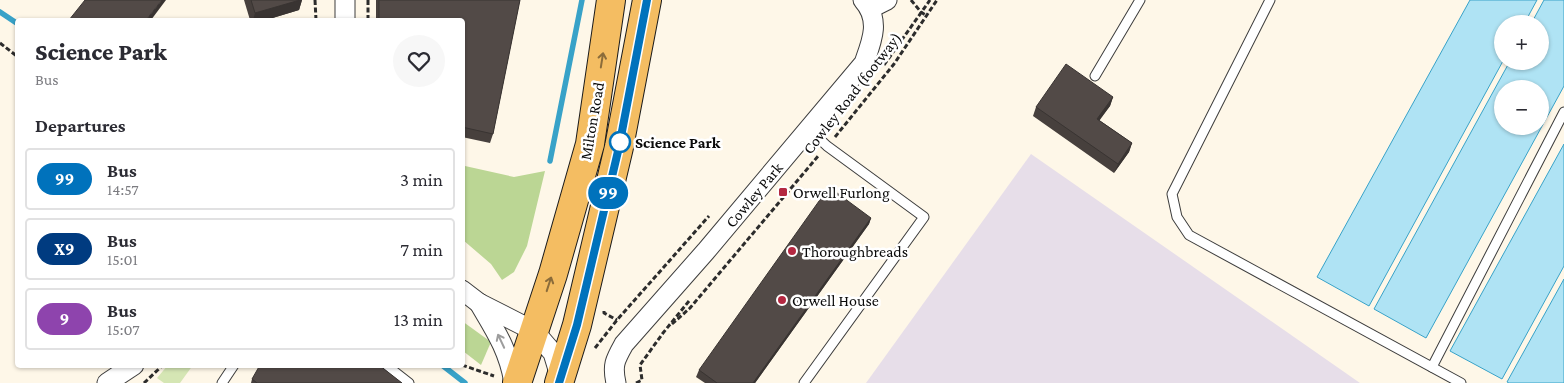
<!DOCTYPE html>
<html lang="en">
<head>
<meta charset="utf-8">
<style>
	:root { --surface:#fff; --page:#f7f7f7; --text:#2b2b33; --muted:#7c7c81; --line:#e1e1e2 }
	body { margin:0; font-family:"Crimson Pro",serif; background:var(--page); color:var(--text); height:100vh; display:flex; flex-direction:column; font-size:19px; white-space:nowrap }
	* { box-sizing:border-box; margin:0 }
	p { font-size:16px; color:var(--muted) }
	.icon { flex:none; width:28px; height:28px; fill:none; stroke:currentColor; stroke-width:2; stroke-linecap:round; stroke-linejoin:round }
	.map { position:relative; flex:1; overflow:hidden }
	.sheet { position:absolute; left:15px; top:18px; width:450px; height:350px; display:flex; flex-direction:column; background:var(--surface); border-radius:5px; box-shadow:0 1px 4px #0004 }
	.sheet>* { flex:none }
	.badge { padding:0 10px; border-radius:16px; font-size:18px; line-height:32px }
	.fabs { position:absolute; left:1494px; top:15px; display:grid; gap:10px }
	.fabs a { display:grid; place-items:center; width:55px; height:55px; border-radius:50%; background:var(--surface); box-shadow:0 1px 4px #0004; font-size:25px }
	.map>.badge { position:absolute; translate:-50% -50%; box-shadow:0 0 0 2px #fff }
	h2 { padding:0 20px; font-size:19px; line-height:45px }
	.round { display:grid; place-items:center; flex:none; width:52px; height:52px; border-radius:26px; background:var(--page) }
	.headline { display:flex; align-items:center; justify-content:space-between; height:85px; padding:0 20px }
	h1 { font-size:24px; font-weight:800; line-height:38px }
	ul { padding:0; list-style:none }
	li { display:flex; align-items:center; gap:15px; height:62px; margin:0 10px 8px; padding:0 10px; border:2px solid var(--line); border-radius:5px }
	li div { flex:1 }
	li b { display:block; font-size:19px }
	li em { font-style:normal }
	li .badge { min-width:55px; font-weight:700; text-align:center }
	.map>svg:first-child { display:block }
	.industrial { fill:#e7dee9 }
	.green { fill:#d5e6b4 }
	.forest { fill:#bbd694 }
	.water { fill:#afe3f4; stroke:#38a2c8; fill-rule:evenodd }
	.lines { fill:none; stroke-linecap:round; stroke-linejoin:round }
	.stream { stroke:#38a2c8; stroke-width:5.5 }
	.service-casing { stroke:#3d3d3d; stroke-width:11 }
	.minor-casing { stroke:#3d3d3d; stroke-width:21 }
	.primary-casing { stroke:#1b1b1b; stroke-width:30 }
	.path { stroke:#2c2c2c; stroke-width:3; stroke-dasharray:5 2.5; stroke-linecap:butt }
	.service { stroke:#fff; stroke-width:9 }
	.minor { stroke:#fff; stroke-width:19 }
	.primary { stroke:#f4bd62; stroke-width:28 }
	.wall { fill:#47403d }
	.shaded-wall { fill:#393432 }
	.building { fill:#524a47; stroke:#393432 }
	.oneway { stroke:#8b6c3a }
	.oneway2 { stroke:#9d9d9d }
	.line-casing { stroke:#fff; stroke-width:11 }
	.line { stroke:#0072bc; stroke-width:8 }
	.stop-dot { fill:#fff; stroke:#0072bc; stroke-width:2.5 }
	.poi-dot { fill:#b42841; stroke:#fff; stroke-width:2 }
	.labels { text-anchor:middle; dominant-baseline:central; stroke-width:5; stroke-linejoin:round; paint-order:stroke }
	.street-label { font-size:16px; fill:#0a0a0a; stroke:#fff }
	.stop-label { font-size:16px; font-weight:bold; fill:#0a0a0a; stroke:#fff; text-anchor:start }
	.poi-label { font-size:16px; fill:#0a0a0a; stroke:#fff; text-anchor:start }
</style>
</head>
<body>
<div class="map">
<svg width="1564" height="383" viewBox="0 0 1564 383">
	<rect width="100%" height="100%" fill="#fef7e8"/>
	<!-- industrial -->
	<polygon class="industrial" points="1031,154 1360,383 866,383"/>
	<!-- green -->
	<polygon class="green" points="168,365 193,365 180,383 164,383 157,378"/>
	<!-- forest -->
	<g class="forest">
		<polygon points="463,162 465,166 514,177 545,171 527,246 514,272 502,280 491,264 463,240"/>
		<polygon points="462,321 491,342 481,365 463,351"/>
	</g>
	<!-- water -->
	<g class="water">
		<polygon points="1470,0 1537,0 1524,24 1502,24 1503,61 1369,306 1317,277"/>
		<path d="M1544 0H1564V86L1426 338 1374 309 1510 61H1540V24H1531ZM1502 89H1540V126H1502Z"/>
		<polygon points="1564,144 1564,266 1502,379 1450,351"/>
		<polygon points="1564,279 1564,383 1509,383 1507,382"/>
	</g>
	<g class="lines">
		<!-- stream -->
		<g class="stream">
			<polyline points="0,12 18,24"/>
			<polyline points="550,161 582,0"/>
			<polyline points="442,365 465,383"/>
		</g>
		<!-- service casing -->
		<g class="service-casing">
			<g id="service">
				<polyline points="1270,0 1172,194 1177,217 1189,235 1461,383"/>
				<polyline points="1095,76 1140,0"/>
				<polyline points="386,365 409,383"/>
				<polyline points="1432,367 1564,112"/>
				<polyline points="222,383 234,365"/>
				<polyline points="804,383 924,217 827,146 809,129"/>
			</g>
		</g>
		<!-- minor casing -->
		<g class="minor-casing">
			<g id="minor">
				<polyline points="345,0 345,20"/>
				<polyline points="871,8 887,0"/>
				<polyline points="462,290 479,303 534,331 553,353 560,376"/>
				<path d="M479 303C495 330 509 351 514 383"/>
				<polyline points="107,383 134,365"/>
				<path d="M616 383C612 365 615 360 624 344L706 251 864 63C872 41 881 20 863 0"/>
			</g>
		</g>
		<!-- primary casing -->
		<g class="primary-casing">
			<g id="primary">
				<polyline points="517,383 553,274 590,144 611,0"/>
				<polyline points="559,383 577,325 619,147 647,0"/>
			</g>
		</g>
		<!-- path -->
		<g class="path">
			<polyline points="315,0 316,20"/>
			<polyline points="911,0 921,12 927,16"/>
			<polyline points="368,20 368,0"/>
			<polyline points="0,43 18,57"/>
			<polyline points="884,65 930,0"/>
			<polyline points="835,137 894,64 937,0"/>
			<polyline points="604,311 604,313 617,320"/>
			<polyline points="672,324 690,308 819,155"/>
			<polyline points="595,348 617,320 709,216"/>
			<polyline points="462,365 494,376"/>
			<polyline points="144,383 163,365"/>
			<polyline points="636,383 642,380 640,365 663,333 689,301"/>
		</g>
		<!-- service -->
		<use href="#service" class="service"/>
		<!-- minor -->
		<use href="#minor" class="minor"/>
		<!-- primary -->
		<use href="#primary" class="primary"/>
	</g>
	<!-- wall -->
	<g class="wall">
		<polygon points="244,0 302,0 299,10 266,20 250,20"/>
		<polygon points="376,0 520,0 493,134 490,143 462,137 462,20 376,20"/>
		<polygon points="1113,97 1110,106 1099,120 1132,143 1129,152 1114,173 1033,116 1036,107"/>
		<polygon points="871,218 869,224 755,383 705,383 696,377 699,370"/>
		<polygon points="252,379 402,383 251,383"/>
	</g>
	<!-- shaded-wall -->
	<g class="shaded-wall">
		<polygon points="162,0 166,0 151,20 146,20"/>
		<polygon points="300,0 302,0 299,10 266,20 253,20 255,13"/>
		<polygon points="1113,97 1110,106 1094,128 1097,119"/>
		<polygon points="1132,143 1129,152 1114,173 1118,164"/>
		<polygon points="871,218 869,224 755,383 753,383"/>
	</g>
	<!-- building -->
	<g class="building">
		<polygon points="85,0 162,0 146,20 69,20"/>
		<polygon points="251,0 300,0 255,13"/>
		<polygon points="379,0 520,0 493,134 462,127 462,20 379,20"/>
		<polygon points="1066,64 1113,97 1097,119 1132,143 1118,164 1036,107"/>
		<polygon points="829,187 871,218 753,383 717,383 699,370"/>
		<polygon points="260,365 379,365 402,383 257,383 252,379"/>
	</g>
	<!-- one-way arrows -->
	<defs><path id="oneway-shaft" d="M-6 0H5M1.5-3L5.5 0L1.5 3" fill="none" stroke-width="1.6" stroke-linecap="round" stroke-linejoin="round" transform="scale(1.25)"/></defs>
	<g class="oneway">
		<use href="#oneway-shaft" transform="translate(602 60) rotate(-81)"/>
		<use href="#oneway-shaft" transform="translate(549 284) rotate(-72)"/>
	</g>
	<use class="oneway2" href="#oneway-shaft" transform="translate(501 341) rotate(-115)"/>
	<g class="lines">
		<!-- line casing -->
		<g class="line-casing">
			<polyline id="line" points="559,383 577,325 619,147 647,0"/>
		</g>
		<!-- line -->
		<use href="#line" class="line"/>
	</g>
	<!-- markers -->
	<circle class="stop-dot" cx="620" cy="142" r="10"/>
	<g class="poi-dot">
		<rect x="778" y="187" width="10" height="10" rx="2.5"/>
		<circle cx="792" cy="251" r="5"/>
		<circle cx="782" cy="300" r="5"/>
	</g>
	<g class="labels">
		<!-- street labels -->
		<g class="street-label">
			<text transform="translate(852 93) rotate(-52)">Cowley Road (footway)</text>
			<text transform="translate(592 121) rotate(-80)">Milton Road</text>
			<text transform="translate(754 195) rotate(-50)">Cowley Park</text>
		</g>
		<!-- stop labels -->
		<g class="stop-label">
			<text x="635" y="142">Science Park</text>
		</g>
		<!-- poi labels -->
		<g class="poi-label">
			<text x="793" y="192">Orwell Furlong</text>
			<text x="802" y="251">Thoroughbreads</text>
			<text x="792" y="300">Orwell House</text>
		</g>
	</g>
</svg>
<div class="fabs">
<a>+</a>
<a>−</a>
</div>
<b class="badge" style="left:608px;top:193px;background:#0072bc;color:#fff">99</b>
<section class="sheet">
<div class="headline"><div><h1>Science Park</h1><p>Bus</p></div><a class="round"><svg class="icon" aria-label="heart" viewBox="0 0 24 24"><path d="M12 20l-8-8c-3-5 5-10 8-4 3-6 11-1 8 4z"/></svg></a></div>
<h2>Departures</h2>
<ul>
<li><span class="badge" style="background:#0072bc;color:#fff">99</span><div><b>Bus</b><p>14:57</p></div><em>3 min</em></li>
<li><span class="badge" style="background:#003b80;color:#fff">X9</span><div><b>Bus</b><p>15:01</p></div><em>7 min</em></li>
<li><span class="badge" style="background:#8e44ad;color:#fff">9</span><div><b>Bus</b><p>15:07</p></div><em>13 min</em></li>
</ul>
</section>
</div>
</body>
</html>
